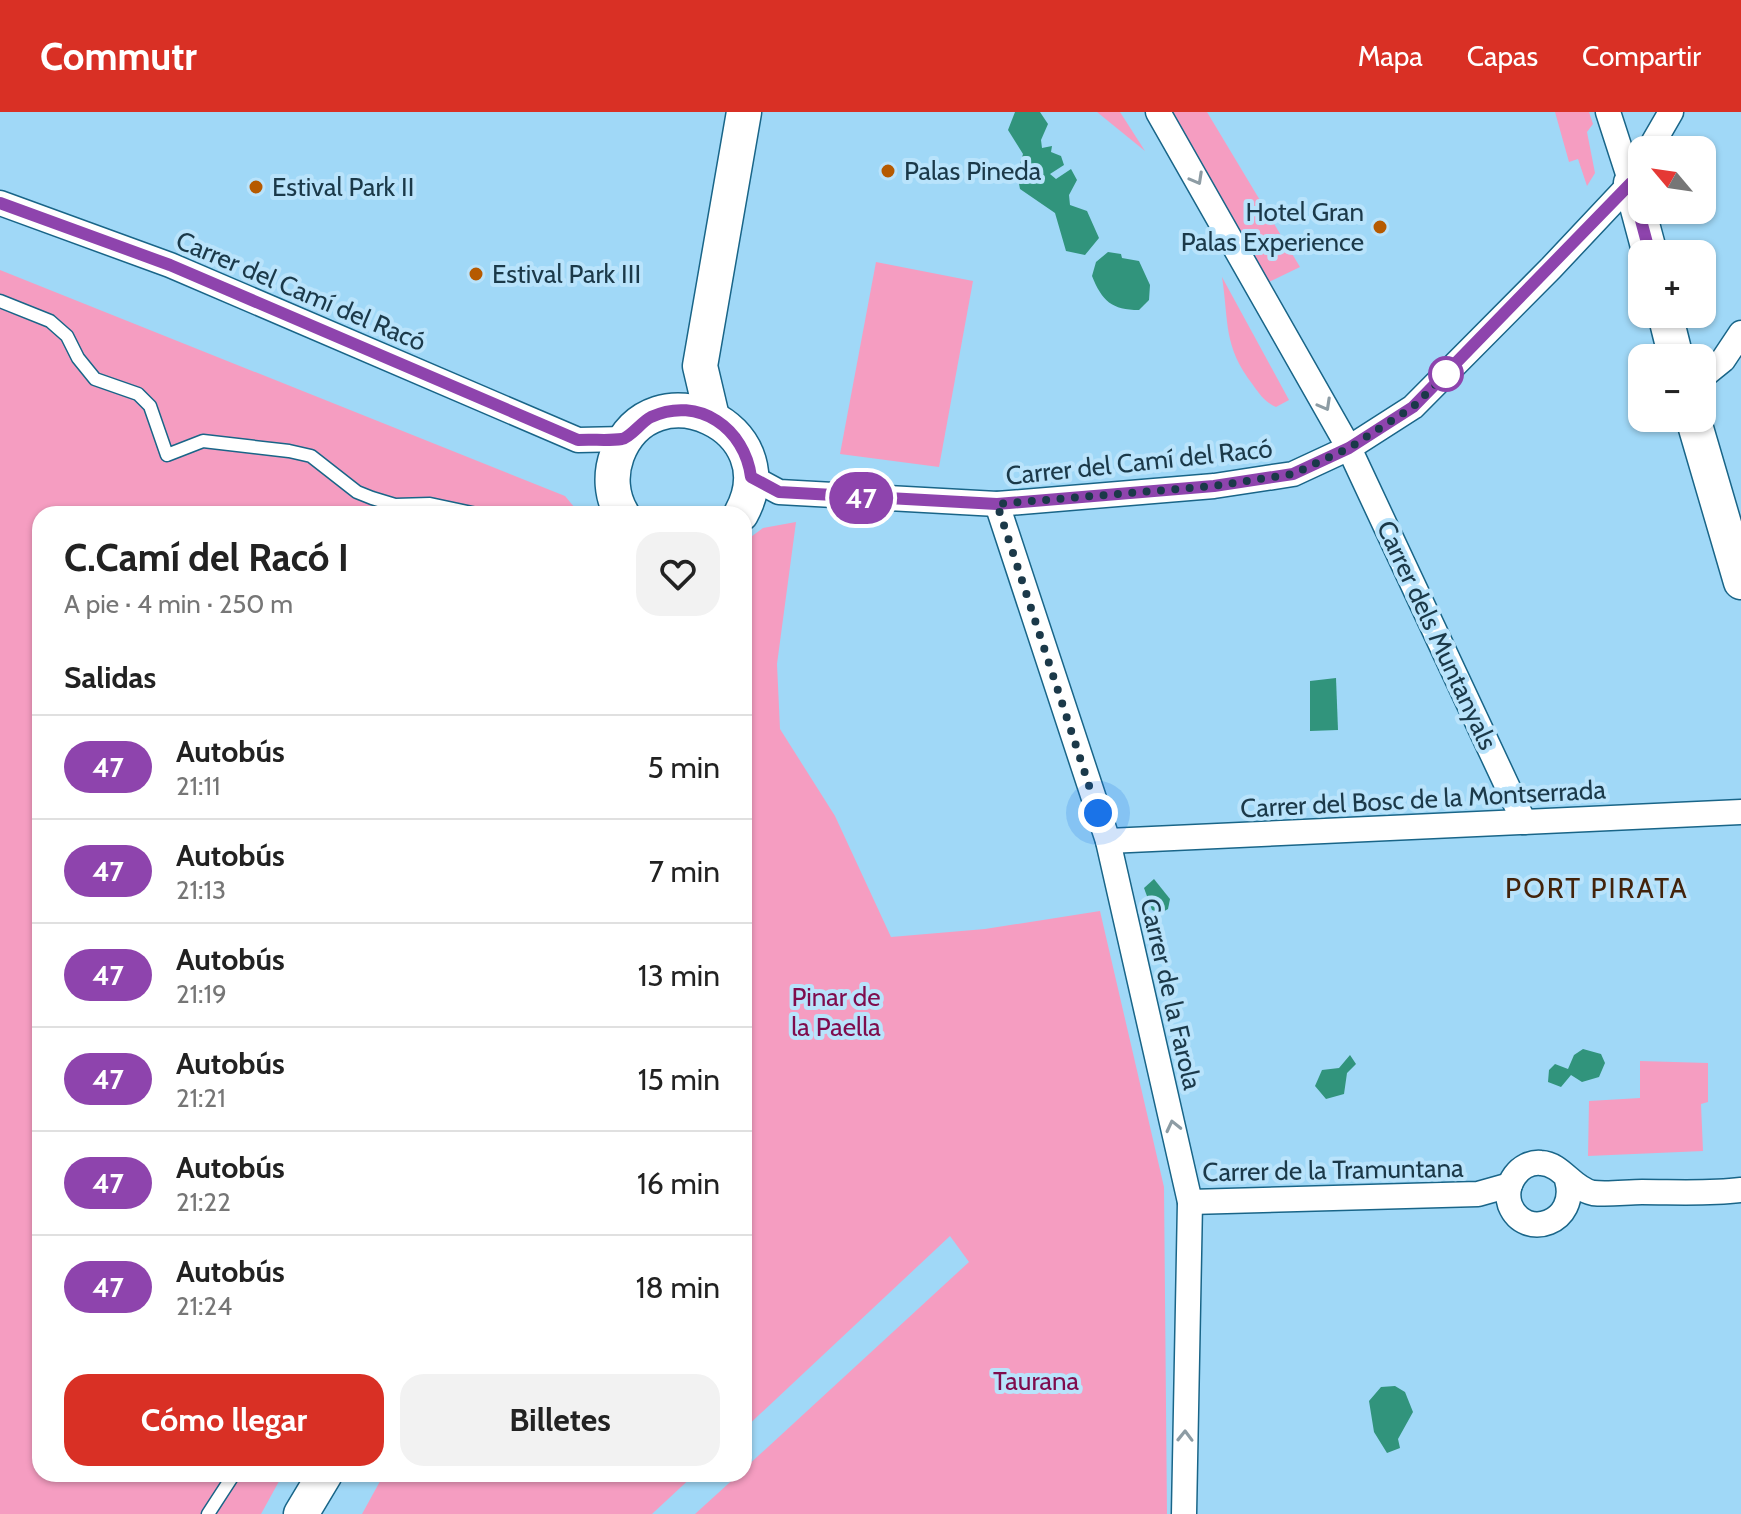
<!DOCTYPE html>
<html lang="es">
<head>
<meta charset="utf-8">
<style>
	:root { --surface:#fff; --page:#f2f2f2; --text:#222; --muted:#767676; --line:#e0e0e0; --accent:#d93025 }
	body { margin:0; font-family:Cabin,sans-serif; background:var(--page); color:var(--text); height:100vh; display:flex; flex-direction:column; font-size:30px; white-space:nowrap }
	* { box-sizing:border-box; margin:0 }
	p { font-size:26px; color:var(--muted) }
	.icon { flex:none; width:44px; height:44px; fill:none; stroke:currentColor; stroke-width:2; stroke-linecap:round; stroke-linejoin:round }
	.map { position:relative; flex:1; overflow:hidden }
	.sheet { position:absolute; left:32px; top:394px; width:720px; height:976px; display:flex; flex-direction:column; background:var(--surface); border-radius:24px; box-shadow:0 2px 6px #0004 }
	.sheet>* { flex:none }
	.badge { padding:0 16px; border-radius:26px; font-size:28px; line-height:52px }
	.needle { width:52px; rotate:299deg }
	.fabs { position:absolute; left:1628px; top:24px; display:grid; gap:16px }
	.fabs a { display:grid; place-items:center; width:88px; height:88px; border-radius:16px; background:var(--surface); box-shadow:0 2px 6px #0004; font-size:40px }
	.you { position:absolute; width:40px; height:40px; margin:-20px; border:6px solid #fff; border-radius:50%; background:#1a73e8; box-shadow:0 0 0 12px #1a73e833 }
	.map>.badge { position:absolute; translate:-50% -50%; box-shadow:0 0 0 4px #fff }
	h2 { padding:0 32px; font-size:30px; line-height:72px }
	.round { display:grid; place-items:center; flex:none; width:84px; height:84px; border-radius:24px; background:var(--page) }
	.overview { display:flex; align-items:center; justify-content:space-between; height:136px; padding:0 32px }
	h1 { font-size:38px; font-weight:700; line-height:60px }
	.button { display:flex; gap:16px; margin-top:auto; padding:16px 32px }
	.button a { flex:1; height:92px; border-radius:24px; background:var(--accent); color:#fff; font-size:32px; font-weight:700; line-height:92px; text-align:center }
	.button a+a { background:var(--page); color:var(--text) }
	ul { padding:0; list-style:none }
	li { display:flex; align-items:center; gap:24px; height:104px; padding:0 32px; border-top:2px solid var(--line) }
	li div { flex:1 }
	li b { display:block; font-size:30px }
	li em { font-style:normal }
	li .badge { min-width:88px; font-weight:700; text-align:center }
	header { display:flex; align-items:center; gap:48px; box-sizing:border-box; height:112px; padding:0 40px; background:var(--accent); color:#fff }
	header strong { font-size:38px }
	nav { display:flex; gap:44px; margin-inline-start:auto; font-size:28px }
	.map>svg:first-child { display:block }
	.green { fill:#f59dc1 }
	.water { fill:#31947c }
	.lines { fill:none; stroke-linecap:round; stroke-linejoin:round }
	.lane-casing { stroke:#196588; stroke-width:15 }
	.street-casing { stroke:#196588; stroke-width:27 }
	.secondary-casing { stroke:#196588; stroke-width:37 }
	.lane { stroke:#fff; stroke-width:12 }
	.street { stroke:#fff; stroke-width:24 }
	.secondary { stroke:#fff; stroke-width:34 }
	.oneway { stroke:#8d9ca4 }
	.line-casing { stroke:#fff; stroke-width:18 }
	.line { stroke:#8e44ad; stroke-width:12 }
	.walk { stroke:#1b3949; stroke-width:8; stroke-dasharray:0 14.4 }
	.poi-dot { fill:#b65a00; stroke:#b9e3fb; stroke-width:3 }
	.stop-dot { fill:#fff; stroke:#8e44ad; stroke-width:4 }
	.labels { text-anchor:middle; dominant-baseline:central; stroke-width:8; stroke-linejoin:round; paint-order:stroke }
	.poi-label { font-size:26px; fill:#1b3949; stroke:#b9e3fb; text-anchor:start }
	.street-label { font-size:26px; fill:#1b3949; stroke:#b9e3fb }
	.park-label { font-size:26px; fill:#7f0c4d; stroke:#b9e3fb }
	.neighbourhood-label { font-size:28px; letter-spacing:2px; fill:#43230b; stroke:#b9e3fb }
</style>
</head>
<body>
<header>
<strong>Commutr</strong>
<nav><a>Mapa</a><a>Capas</a><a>Compartir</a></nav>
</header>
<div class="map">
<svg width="1741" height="1402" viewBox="0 0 1741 1402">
	<rect width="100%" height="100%" fill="#a0d8f7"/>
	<!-- green -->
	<g class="green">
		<polygon points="1097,0 1120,0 1145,39"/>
		<polygon points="1168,0 1207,0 1300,155 1265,172"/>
		<polygon points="1555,0 1589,0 1593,12 1587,20 1595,61 1587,74 1578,47 1569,50"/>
		<polygon points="876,150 973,169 939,355 840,342"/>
		<polygon points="0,158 565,384 580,402 40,402 40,1362 283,1362 261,1402 0,1402"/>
		<path d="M1222 165 1289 288 1276 295C1265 290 1260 283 1253 273 1223 234 1229 211 1222 165Z"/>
		<polygon points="796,410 777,552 780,617 835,704 891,825 985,817 1100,799 1164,1075 1167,1402 695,1402 739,1362 744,1362 744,1357 969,1150 950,1124 744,1317 744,430 763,416"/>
		<polygon points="1640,949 1708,951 1708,990 1701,992 1703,1039 1588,1044 1589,989 1640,986"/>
		<polygon points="384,1362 695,1362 652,1402 362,1402"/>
	</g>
	<!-- water -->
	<g class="water">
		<polygon points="1015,0 1040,0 1048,12 1041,28 1042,36 1052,34 1051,40 1061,44 1064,53 1050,62 1056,67 1071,57 1077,68 1069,83 1070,93 1087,99 1099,126 1085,143 1066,139 1055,101 1020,77 1017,62 1023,42 1008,18"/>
		<path d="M1108 140 1121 142 1122 146 1139 149 1150 173 1149 188 1139 198C1112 198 1102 189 1092 164L1096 150Z"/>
		<polygon points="1336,566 1338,618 1310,619 1310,569"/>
		<polygon points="1154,767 1170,787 1168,797 1161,801 1152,798 1144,776"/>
		<polygon points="1583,937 1601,942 1605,951 1599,965 1582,970 1571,963 1561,975 1548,970 1549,958 1555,952 1568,957 1574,943"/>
		<polygon points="1350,943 1356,952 1347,961 1344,982 1326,987 1315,974 1322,958 1339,956"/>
		<polygon points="1395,1274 1405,1280 1413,1300 1398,1327 1400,1336 1387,1341 1374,1320 1369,1289 1381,1275"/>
	</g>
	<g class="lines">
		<!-- lane casing -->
		<g class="lane-casing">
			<g id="lane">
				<polyline points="0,189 50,209 67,224 78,246 95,267 138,282 150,294 167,343 203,329 289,339 311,344 357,380 372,386 395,393 430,392 477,402"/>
				<polyline points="208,1402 234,1362"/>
			</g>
		</g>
		<!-- street casing -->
		<g class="street-casing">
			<g id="street">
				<polyline points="1158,0 1349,336 1524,710"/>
				<polyline points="1608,0 1631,71"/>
				<polyline points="1649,38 1671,0"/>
				<polyline points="0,91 170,153 578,328 625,327"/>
				<polyline points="1702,265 1723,248 1741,221"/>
				<polyline points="751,365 779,380 997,392 1214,374 1293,362 1349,336 1413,295 1551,156 1631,71 1642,51"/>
				<polyline points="997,392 1108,729 1190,1090 1184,1402"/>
				<polyline points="1108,729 1741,700"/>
				<path d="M1567 1068C1579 1110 1525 1130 1510 1093 1503 1072 1520 1049 1541 1051 1562 1052 1572 1077 1593 1081 1608 1083 1627 1080 1642 1080 1675 1080 1709 1082 1741 1078"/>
				<polyline points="1190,1090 1478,1082 1510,1073"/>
			</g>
		</g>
		<!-- secondary casing -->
		<g class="secondary-casing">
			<g id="secondary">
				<polyline points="1631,71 1650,142"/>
				<polyline points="1665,202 1676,246"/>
				<polyline points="712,305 700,254 744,0"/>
				<polyline points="1693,306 1741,470"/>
				<path d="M622 402C611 384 610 362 617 343 652 252 789 315 741 402"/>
				<polyline points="301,1402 325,1362"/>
			</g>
		</g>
		<!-- lane -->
		<use href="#lane" class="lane"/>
		<!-- street -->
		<use href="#street" class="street"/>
		<!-- secondary -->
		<use href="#secondary" class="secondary"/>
	</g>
	<!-- one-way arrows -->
	<defs><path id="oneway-chevron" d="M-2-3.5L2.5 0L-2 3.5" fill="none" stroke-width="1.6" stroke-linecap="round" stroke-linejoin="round" transform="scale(2)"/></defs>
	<g class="oneway">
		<use href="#oneway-chevron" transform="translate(1197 67) rotate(61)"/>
		<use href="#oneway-chevron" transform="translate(1325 293) rotate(61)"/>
		<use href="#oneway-chevron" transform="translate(1173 1014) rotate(-103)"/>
		<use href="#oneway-chevron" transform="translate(1185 1324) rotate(-89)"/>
	</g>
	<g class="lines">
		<!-- line casing -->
		<g class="line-casing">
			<path id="line" d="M0 91 170 153 578 328C592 327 608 329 622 327 631 325 641 310 651 305 699 283 745 317 751 365L779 380 997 392 1214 374 1293 362 1349 336 1413 295 1631 71 1650 142"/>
		</g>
		<!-- line -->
		<use href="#line" class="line"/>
		<!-- walk -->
		<polyline class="walk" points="1098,701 997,392 1214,374 1293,362 1349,336 1413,295 1446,262"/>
	</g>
	<!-- markers -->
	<g class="poi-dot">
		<circle cx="888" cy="59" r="8"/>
		<circle cx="256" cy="75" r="8"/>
		<circle cx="1380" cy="115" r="8"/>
		<circle cx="476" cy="162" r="8"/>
	</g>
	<circle class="stop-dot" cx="1446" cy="262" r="16"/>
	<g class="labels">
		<!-- poi labels -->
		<g class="poi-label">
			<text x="904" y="59">Palas Pineda</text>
			<text x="272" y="75">Estival Park II</text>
			<text x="1364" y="100" text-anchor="end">Hotel Gran<tspan x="1364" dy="30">Palas Experience</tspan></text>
			<text x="492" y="162">Estival Park III</text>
		</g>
		<!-- street labels -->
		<g class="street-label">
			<text transform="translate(301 179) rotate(23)">Carrer del Camí del Racó</text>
			<text transform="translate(1139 350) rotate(-6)">Carrer del Camí del Racó</text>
			<text transform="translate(1437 523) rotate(65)">Carrer dels Muntanyals</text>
			<text transform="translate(1423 687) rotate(-3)">Carrer del Bosc de la Montserrada</text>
			<text transform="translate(1171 882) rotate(77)">Carrer de la Farola</text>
			<text transform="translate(1333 1058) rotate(-1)">Carrer de la Tramuntana</text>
		</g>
		<!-- park labels -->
		<g class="park-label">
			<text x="836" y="885">Pinar de<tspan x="836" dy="30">la Paella</tspan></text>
			<text x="1036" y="1269">Taurana</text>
		</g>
		<!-- neighbourhood labels -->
		<g class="neighbourhood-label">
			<text x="1597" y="776">PORT PIRATA</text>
		</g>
	</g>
</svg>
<div class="fabs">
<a><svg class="needle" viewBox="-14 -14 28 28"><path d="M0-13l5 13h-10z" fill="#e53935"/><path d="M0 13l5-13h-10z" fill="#767676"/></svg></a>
<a>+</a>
<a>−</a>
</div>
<div class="you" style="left:1098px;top:701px"></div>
<b class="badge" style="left:861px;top:386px;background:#8e44ad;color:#fff">47</b>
<section class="sheet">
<div class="overview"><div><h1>C.Camí del Racó I</h1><p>A pie · 4 min · 250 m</p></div><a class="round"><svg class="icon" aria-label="heart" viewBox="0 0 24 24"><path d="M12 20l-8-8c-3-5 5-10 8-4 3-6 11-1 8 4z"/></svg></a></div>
<h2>Salidas</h2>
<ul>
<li><span class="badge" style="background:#8e44ad;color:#fff">47</span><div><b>Autobús</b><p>21:11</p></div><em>5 min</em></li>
<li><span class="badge" style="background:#8e44ad;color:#fff">47</span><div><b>Autobús</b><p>21:13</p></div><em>7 min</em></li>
<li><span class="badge" style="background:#8e44ad;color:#fff">47</span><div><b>Autobús</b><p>21:19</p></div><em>13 min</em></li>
<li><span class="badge" style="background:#8e44ad;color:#fff">47</span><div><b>Autobús</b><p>21:21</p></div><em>15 min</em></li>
<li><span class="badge" style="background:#8e44ad;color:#fff">47</span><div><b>Autobús</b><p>21:22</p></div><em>16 min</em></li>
<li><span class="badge" style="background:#8e44ad;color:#fff">47</span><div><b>Autobús</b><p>21:24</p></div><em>18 min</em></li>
</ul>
<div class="button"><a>Cómo llegar</a><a>Billetes</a></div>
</section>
</div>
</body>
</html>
